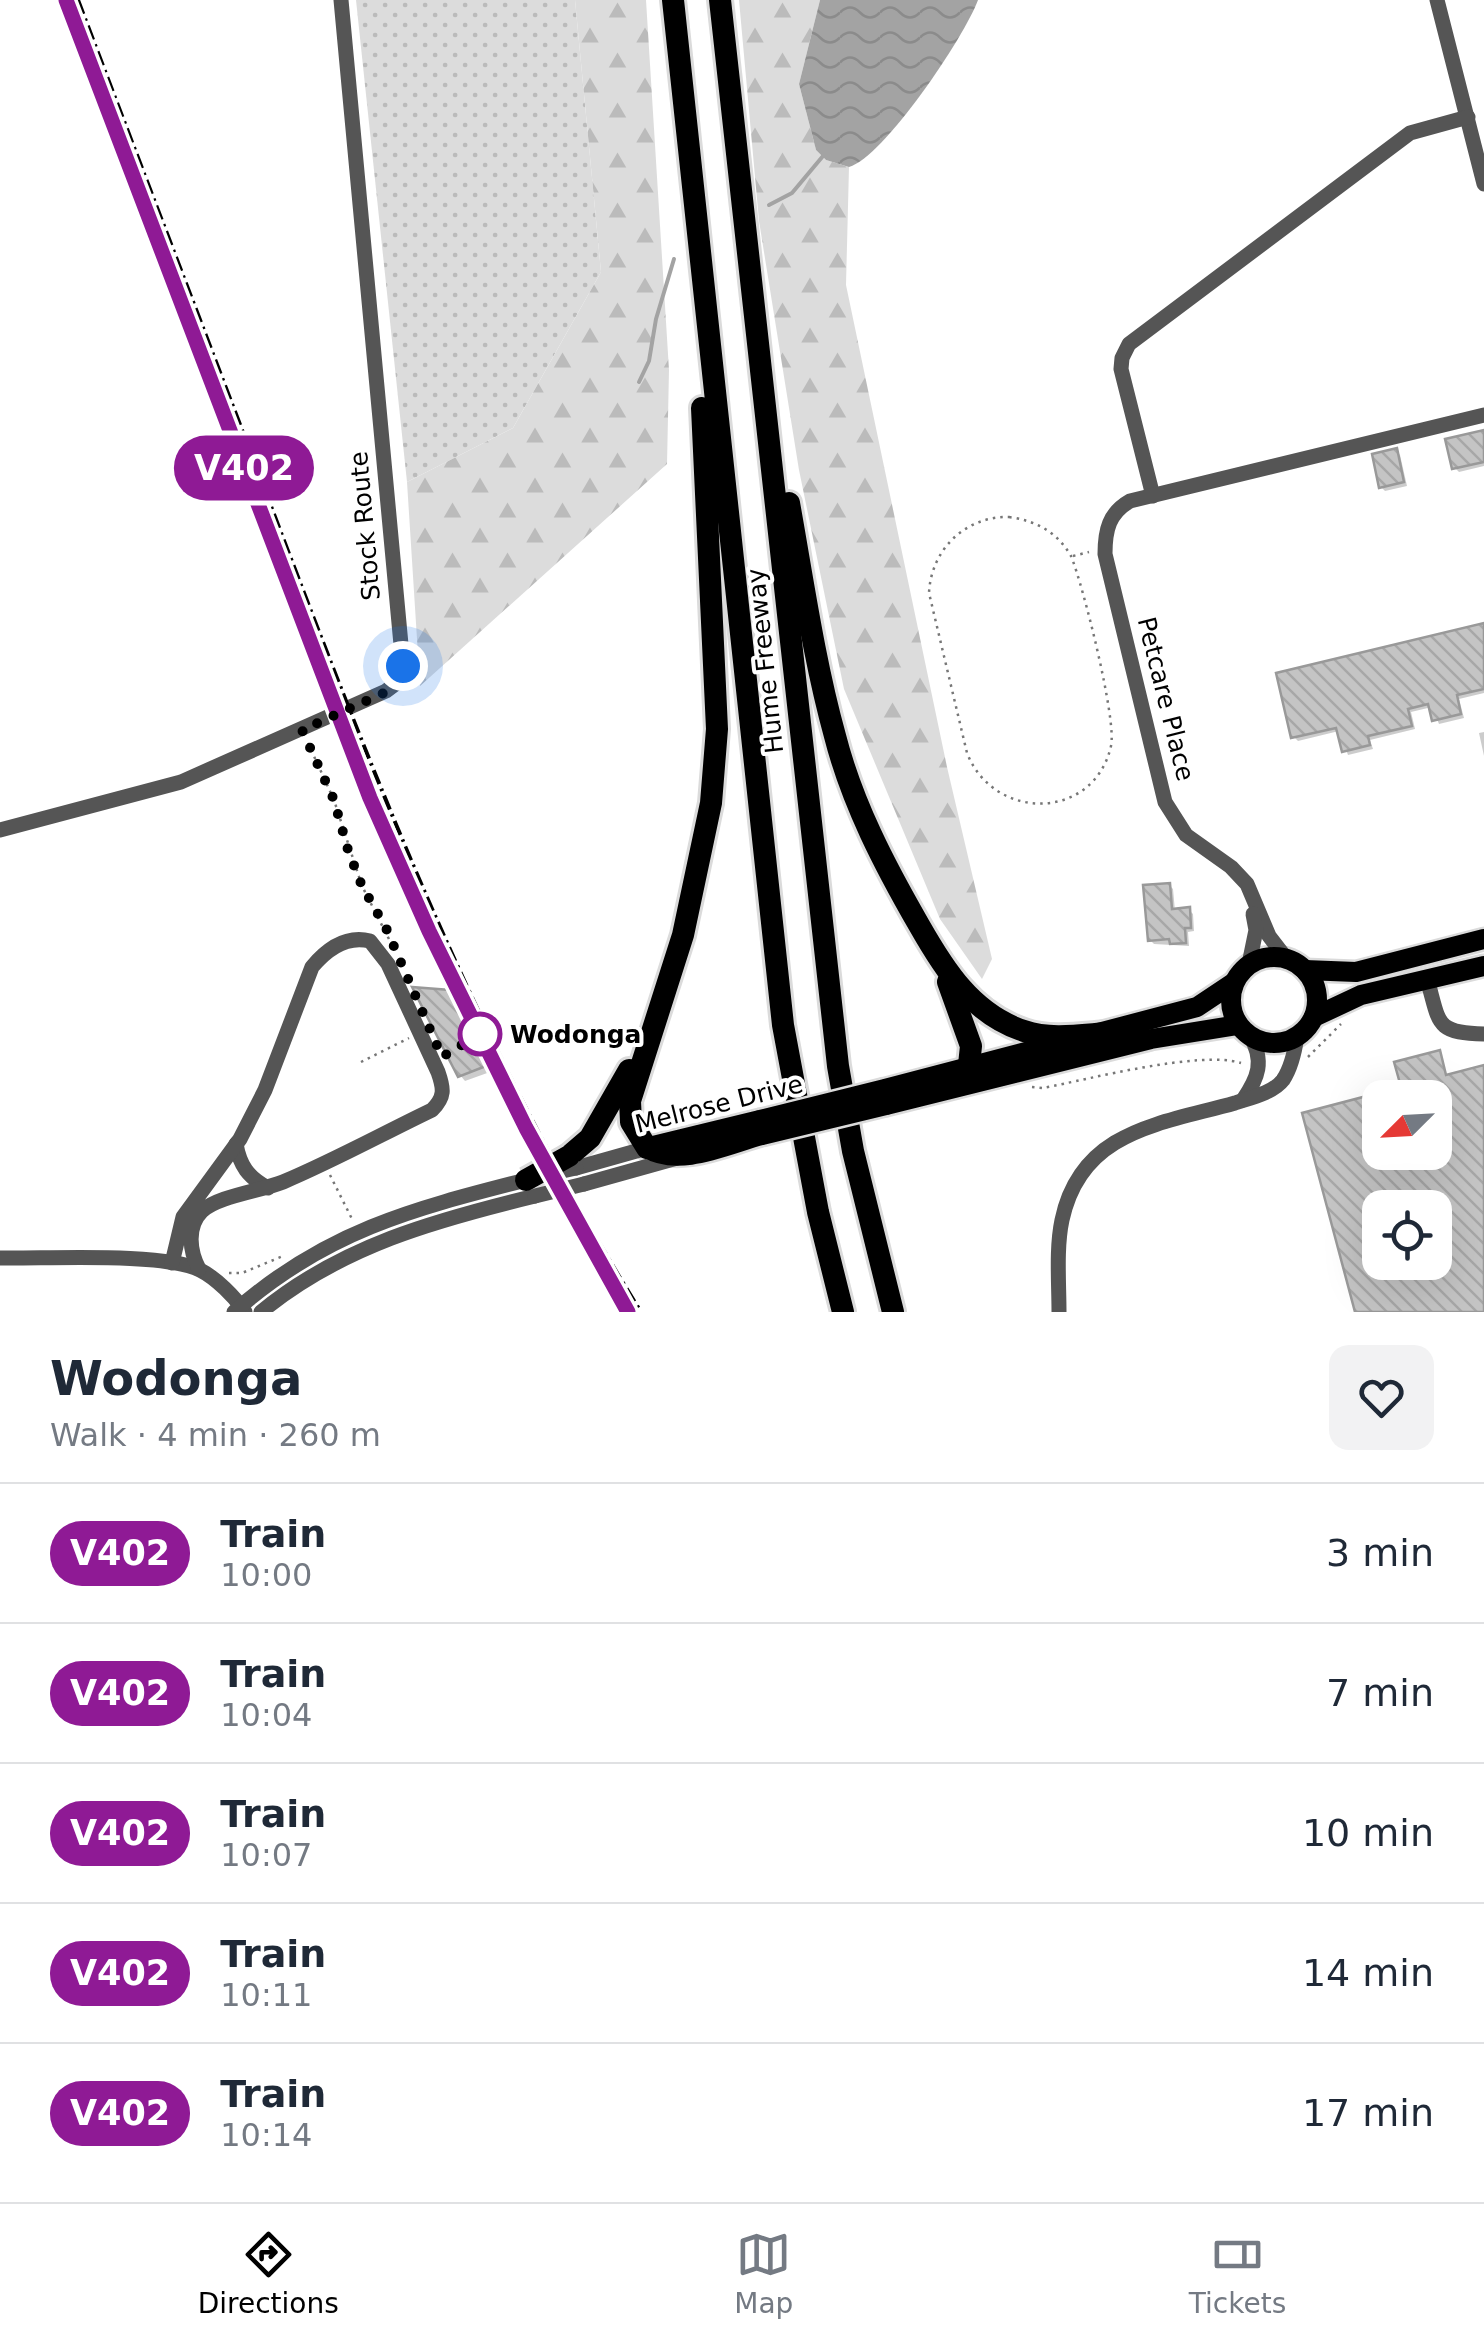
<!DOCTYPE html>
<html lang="en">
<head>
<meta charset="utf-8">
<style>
	:root { --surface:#fff; --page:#f2f2f3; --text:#1f2937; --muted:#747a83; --line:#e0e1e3; --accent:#000 }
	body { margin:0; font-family:"DejaVu Sans",sans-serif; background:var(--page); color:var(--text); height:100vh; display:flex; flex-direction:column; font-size:38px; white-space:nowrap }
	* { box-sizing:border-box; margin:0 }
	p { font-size:32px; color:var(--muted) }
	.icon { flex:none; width:55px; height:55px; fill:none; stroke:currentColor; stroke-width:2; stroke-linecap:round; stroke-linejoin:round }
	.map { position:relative; height:1312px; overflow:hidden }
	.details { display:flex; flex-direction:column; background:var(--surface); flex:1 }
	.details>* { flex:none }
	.badge { padding:0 20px; border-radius:32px; font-size:35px; line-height:65px }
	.needle { width:65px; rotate:246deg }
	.controls { position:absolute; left:1362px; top:1080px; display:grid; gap:20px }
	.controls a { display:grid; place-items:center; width:90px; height:90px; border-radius:20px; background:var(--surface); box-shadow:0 10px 40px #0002; font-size:50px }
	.you { position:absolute; width:50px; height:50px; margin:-25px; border:8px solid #fff; border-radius:50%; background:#1a73e8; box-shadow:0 0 0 15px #1a73e833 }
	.map>.badge { position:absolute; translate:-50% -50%; box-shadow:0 0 0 5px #fff }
	.round { display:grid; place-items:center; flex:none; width:105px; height:105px; border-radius:20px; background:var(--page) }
	.summary { display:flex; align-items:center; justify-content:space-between; height:170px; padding:0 50px }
	h1 { font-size:48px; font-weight:600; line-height:75px }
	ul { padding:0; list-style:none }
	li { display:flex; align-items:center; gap:30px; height:140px; padding:0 50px; border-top:2px solid var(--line) }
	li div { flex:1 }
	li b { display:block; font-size:38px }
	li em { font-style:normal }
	li .badge { min-width:110px; font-weight:700; text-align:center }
	.menu { display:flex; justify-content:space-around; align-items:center; height:140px; border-top:2px solid var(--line); background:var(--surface); font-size:28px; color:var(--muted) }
	.menu a { display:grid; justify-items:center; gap:5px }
	.menu .on { color:var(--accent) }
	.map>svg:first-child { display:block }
	.grass { fill:url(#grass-dots) }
	.forest { fill:url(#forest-firs) }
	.water { fill:url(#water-waves) }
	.shadow { fill:#0003 }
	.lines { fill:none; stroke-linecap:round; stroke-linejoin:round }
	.stream { stroke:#a3a3a3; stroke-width:4 }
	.building { fill:url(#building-back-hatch); stroke:#999; stroke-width:2.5; fill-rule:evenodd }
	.major-casing { stroke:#dbdbdb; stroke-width:25 }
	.highway-casing { stroke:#dbdbdb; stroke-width:28 }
	.path { stroke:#777; stroke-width:2.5; stroke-dasharray:2.5 5; stroke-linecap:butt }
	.minor { stroke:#555; stroke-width:15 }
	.major { stroke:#000; stroke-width:20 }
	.highway { stroke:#000; stroke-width:22 }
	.rail { stroke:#000; stroke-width:4; stroke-dasharray:15 5 2.5 5; stroke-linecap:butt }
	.major-bridge-casing { stroke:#dbdbdb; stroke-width:25; stroke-linecap:butt }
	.highway-bridge-casing { stroke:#dbdbdb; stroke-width:28; stroke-linecap:butt }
	.minor-bridge { stroke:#555; stroke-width:15 }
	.major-bridge { stroke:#000; stroke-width:20 }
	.highway-bridge { stroke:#000; stroke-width:22 }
	.line-casing { stroke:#fff; stroke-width:22 }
	.line { stroke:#8f1a95; stroke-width:15 }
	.walk { stroke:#000; stroke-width:10; stroke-dasharray:0 18 }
	.stop-dot { fill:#fff; stroke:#8f1a95; stroke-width:5 }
	.labels { text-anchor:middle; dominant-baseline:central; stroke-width:8; stroke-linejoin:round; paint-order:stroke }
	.street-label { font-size:25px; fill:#000; stroke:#fff }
	.stop-label { font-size:25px; font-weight:bold; fill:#000; stroke:#fff; text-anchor:start }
</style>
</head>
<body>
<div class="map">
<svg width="1484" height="1312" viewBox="0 0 1484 1312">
	<defs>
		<pattern id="grass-dots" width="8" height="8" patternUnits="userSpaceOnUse" patternTransform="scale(2.5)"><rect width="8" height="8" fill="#dcdcdc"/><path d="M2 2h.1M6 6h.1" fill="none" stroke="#bbb" stroke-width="1.8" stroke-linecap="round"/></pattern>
		<pattern id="forest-firs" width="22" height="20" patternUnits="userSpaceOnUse" patternTransform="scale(2.5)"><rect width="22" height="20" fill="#dcdcdc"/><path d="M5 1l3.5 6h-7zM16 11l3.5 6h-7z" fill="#bbb"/></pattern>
		<pattern id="water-waves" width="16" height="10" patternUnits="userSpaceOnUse" patternTransform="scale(2.5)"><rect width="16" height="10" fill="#a3a3a3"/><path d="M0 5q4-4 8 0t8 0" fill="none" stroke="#8b8b8b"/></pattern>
		<pattern id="building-back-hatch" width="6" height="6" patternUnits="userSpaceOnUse" patternTransform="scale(2.5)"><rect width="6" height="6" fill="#c4c4c4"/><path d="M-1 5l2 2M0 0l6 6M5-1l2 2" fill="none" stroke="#a7a7a7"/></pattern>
	</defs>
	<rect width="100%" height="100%" fill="#fff"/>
	<!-- grass -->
	<polygon class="grass" points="356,0 575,0 601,272 513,428 407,482"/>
	<!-- forest -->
	<g class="forest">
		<polygon points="575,0 646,0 669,370 667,464 420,686 407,482 513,428 601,272"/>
		<polygon points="739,0 820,0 799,84 816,150 826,160 849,167 846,285 947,767 992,959 982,979 940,919 844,689 799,470 759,221"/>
	</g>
	<!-- water -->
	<path class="water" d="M820 0H978C965 36 884 157 849 167L826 160 816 150 799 84Z"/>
	<!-- shadow -->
	<g class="shadow">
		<polygon points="1484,433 1484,466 1459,472 1455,468"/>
		<polygon points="1396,451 1400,455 1407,486 1385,491 1381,487"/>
		<polygon points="1484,626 1484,693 1459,699 1464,718 1439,724 1432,707 1411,712 1415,729 1370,740 1373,749 1348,755 1339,731 1298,741 1294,737"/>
		<polygon points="1484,732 1484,756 1479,733"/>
		<polygon points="1169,885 1173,889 1175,911 1189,910 1193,914 1194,931 1188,932 1189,946 1154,944 1150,940"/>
		<polygon points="449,992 455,999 490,1072 465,1081 460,1075"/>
	</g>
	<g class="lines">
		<!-- stream -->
		<g class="stream">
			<polyline points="769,205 792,193 823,156"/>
			<polyline points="639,382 649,361 656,319 674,259"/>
		</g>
	</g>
	<!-- building -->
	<g class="building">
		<polygon points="1484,430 1484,462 1452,469 1445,439"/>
		<polygon points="1397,448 1404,482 1379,488 1372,454"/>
		<polygon points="1484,623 1484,689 1457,695 1461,714 1432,721 1428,704 1408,709 1412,726 1368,736 1370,745 1342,752 1336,728 1291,738 1276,673"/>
		<polygon points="1170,883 1172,909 1190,907 1191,928 1185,928 1186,943 1170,944 1169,939 1148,941 1143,885"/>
		<polygon points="412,987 450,990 486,1066 458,1077"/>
		<path d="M1440 1050 1446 1075 1484 1065V1312H1355L1302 1113 1401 1087 1394 1062ZM1380 1098H1435V1152H1380ZM1380 1208H1435V1262H1380Z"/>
	</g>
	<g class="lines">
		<!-- major casing -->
		<g class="major-casing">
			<g id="major">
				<circle cx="1274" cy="1000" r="43"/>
				<polyline points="1305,970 1356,972 1484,939"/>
				<polyline points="1314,1017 1361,995 1484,966"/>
				<polyline points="885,1089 1197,1007 1233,983"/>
				<polyline points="886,1105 1151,1039 1238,1025"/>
				<polyline points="649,1147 760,1120"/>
				<path d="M647 1148C679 1168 728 1144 762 1135"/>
			</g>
		</g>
		<!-- highway casing -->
		<g class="highway-casing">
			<g id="highway">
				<polyline points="673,0 783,1025 818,1212 843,1312"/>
				<polyline points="720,0 838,1066 853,1151 893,1312"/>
				<path d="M789 503C803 581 814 660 835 736 852 803 885 866 919 925 944 969 972 1014 1024 1031 1050 1040 1080 1035 1107 1033"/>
				<polyline points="948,982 971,1046 969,1065"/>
				<polyline points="647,1148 631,1122 630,1101 683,935 711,803 717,729 702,408"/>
				<polyline points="569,1156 590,1138 629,1070"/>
			</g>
		</g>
		<!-- path -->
		<g class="path">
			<path d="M1009 517C1037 521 1057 532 1071 556 1083 585 1117 720 1111 746 1094 821 994 822 967 753L929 593C931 550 965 516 1009 517Z"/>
			<polyline points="1073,556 1089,552"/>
			<polyline points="308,743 334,800 362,886 391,943"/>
			<polyline points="1308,1057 1341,1024"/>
			<polyline points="361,1062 409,1038"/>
			<path d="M1032 1087 1043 1088C1090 1079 1200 1050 1241 1063"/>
			<polyline points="330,1175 353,1221"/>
			<polyline points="229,1273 242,1273 283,1256"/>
		</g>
		<!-- minor -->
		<g class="minor">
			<polyline points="1437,0 1484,184"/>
			<polyline points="1153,496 1121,369 1122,358 1129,344 1410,133 1468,117"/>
			<polyline points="0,830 181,782 386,691 398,682 403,666 341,0"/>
			<path d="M1286 958 1269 936 1247 884 1231 867 1186 835 1165 802 1105 554C1105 530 1109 513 1130 501L1484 415"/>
			<polyline points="1249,964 1256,930 1253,914"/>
			<path d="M1427 979C1440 1023 1434 1033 1484 1034"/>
			<path d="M1243 1100C1258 1078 1265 1061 1250 1036"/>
			<path d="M236 1144C240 1166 248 1177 268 1188"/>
			<polyline points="576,1168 647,1148"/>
			<polyline points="584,1184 677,1158"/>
			<path d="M0 1258C45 1259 164 1252 200 1270 216 1278 235 1297 245 1312"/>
			<path d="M172 1263 183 1217 240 1139 265 1090 312 967C327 949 346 935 370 941L388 964 438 1072C444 1089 445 1097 432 1110 382 1134 333 1161 283 1182 261 1191 218 1196 202 1211 186 1227 190 1252 199 1269"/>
			<path d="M234 1312C324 1232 412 1209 526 1180"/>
			<path d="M261 1312C341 1246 436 1220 535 1196"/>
			<path d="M1059 1312C1059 1283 1056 1248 1062 1220 1081 1130 1161 1124 1235 1103 1250 1098 1273 1093 1283 1080 1291 1068 1295 1050 1297 1036"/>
		</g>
		<!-- major -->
		<use href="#major" class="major"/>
		<!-- highway -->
		<use href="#highway" class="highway"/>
		<!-- rail -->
		<path class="rail" d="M78 0C145 177 213 353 280 530 382 798 488 1068 641 1312"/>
		<!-- major-bridge casing -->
		<g class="major-bridge-casing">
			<g id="major-bridge">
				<polyline points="760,1120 885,1089"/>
				<polyline points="762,1135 886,1105"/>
			</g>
		</g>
		<!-- highway-bridge casing -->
		<g class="highway-bridge-casing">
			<polyline id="highway-bridge" points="526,1180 569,1156"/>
		</g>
		<!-- minor-bridge -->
		<g class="minor-bridge">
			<polyline points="549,1174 576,1168"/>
			<polyline points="535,1196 584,1184"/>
		</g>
		<!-- major-bridge -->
		<use href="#major-bridge" class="major-bridge"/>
		<!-- highway-bridge -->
		<use href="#highway-bridge" class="highway-bridge"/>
	</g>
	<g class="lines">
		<!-- line casing -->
		<g class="line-casing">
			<polyline id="line" points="66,0 370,798 429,931 526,1128 628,1312"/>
		</g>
		<!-- line -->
		<use href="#line" class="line"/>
		<!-- walk -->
		<polyline class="walk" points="403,666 398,682 386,692 302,730 334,800 348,850 362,886 386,928 442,1057 480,1034"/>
	</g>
	<!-- markers -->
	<circle class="stop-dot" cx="480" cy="1034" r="20"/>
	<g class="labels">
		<!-- street labels -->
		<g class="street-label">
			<text transform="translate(365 526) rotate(-95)">Stock Route</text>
			<text transform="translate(765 661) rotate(-96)">Hume Freeway</text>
			<text transform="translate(1166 699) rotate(76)">Petcare Place</text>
			<text transform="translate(719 1104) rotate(-14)">Melrose Drive</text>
		</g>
		<!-- stop labels -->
		<g class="stop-label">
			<text x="510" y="1034">Wodonga</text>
		</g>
	</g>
</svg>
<div class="controls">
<a><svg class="needle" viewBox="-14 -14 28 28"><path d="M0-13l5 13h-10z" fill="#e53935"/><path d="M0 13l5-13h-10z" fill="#747a83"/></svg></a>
<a><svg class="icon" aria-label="locate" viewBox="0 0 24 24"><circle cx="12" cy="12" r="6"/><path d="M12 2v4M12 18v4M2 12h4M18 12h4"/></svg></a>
</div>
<div class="you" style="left:403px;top:666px"></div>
<b class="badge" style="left:244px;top:468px;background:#8f1a95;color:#fff">V402</b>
</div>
<section class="details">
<div class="summary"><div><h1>Wodonga</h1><p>Walk · 4 min · 260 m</p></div><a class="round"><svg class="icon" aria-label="heart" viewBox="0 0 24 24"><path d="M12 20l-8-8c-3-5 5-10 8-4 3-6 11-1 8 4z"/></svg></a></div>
<ul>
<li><span class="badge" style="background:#8f1a95;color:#fff">V402</span><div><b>Train</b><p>10:00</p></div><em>3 min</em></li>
<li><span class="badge" style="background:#8f1a95;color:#fff">V402</span><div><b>Train</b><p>10:04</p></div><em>7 min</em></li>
<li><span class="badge" style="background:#8f1a95;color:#fff">V402</span><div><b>Train</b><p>10:07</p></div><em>10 min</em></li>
<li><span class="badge" style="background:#8f1a95;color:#fff">V402</span><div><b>Train</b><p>10:11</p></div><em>14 min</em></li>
<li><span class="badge" style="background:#8f1a95;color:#fff">V402</span><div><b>Train</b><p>10:14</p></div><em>17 min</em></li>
</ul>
</section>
<nav class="menu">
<a class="on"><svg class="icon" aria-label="directions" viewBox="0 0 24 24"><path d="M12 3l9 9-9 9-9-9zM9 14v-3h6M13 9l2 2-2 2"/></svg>Directions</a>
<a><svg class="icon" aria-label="map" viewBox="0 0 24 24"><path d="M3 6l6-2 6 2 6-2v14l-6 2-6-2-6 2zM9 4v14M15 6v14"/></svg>Map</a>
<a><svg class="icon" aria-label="tickets" viewBox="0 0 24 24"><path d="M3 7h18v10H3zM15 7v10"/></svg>Tickets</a>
</nav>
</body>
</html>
